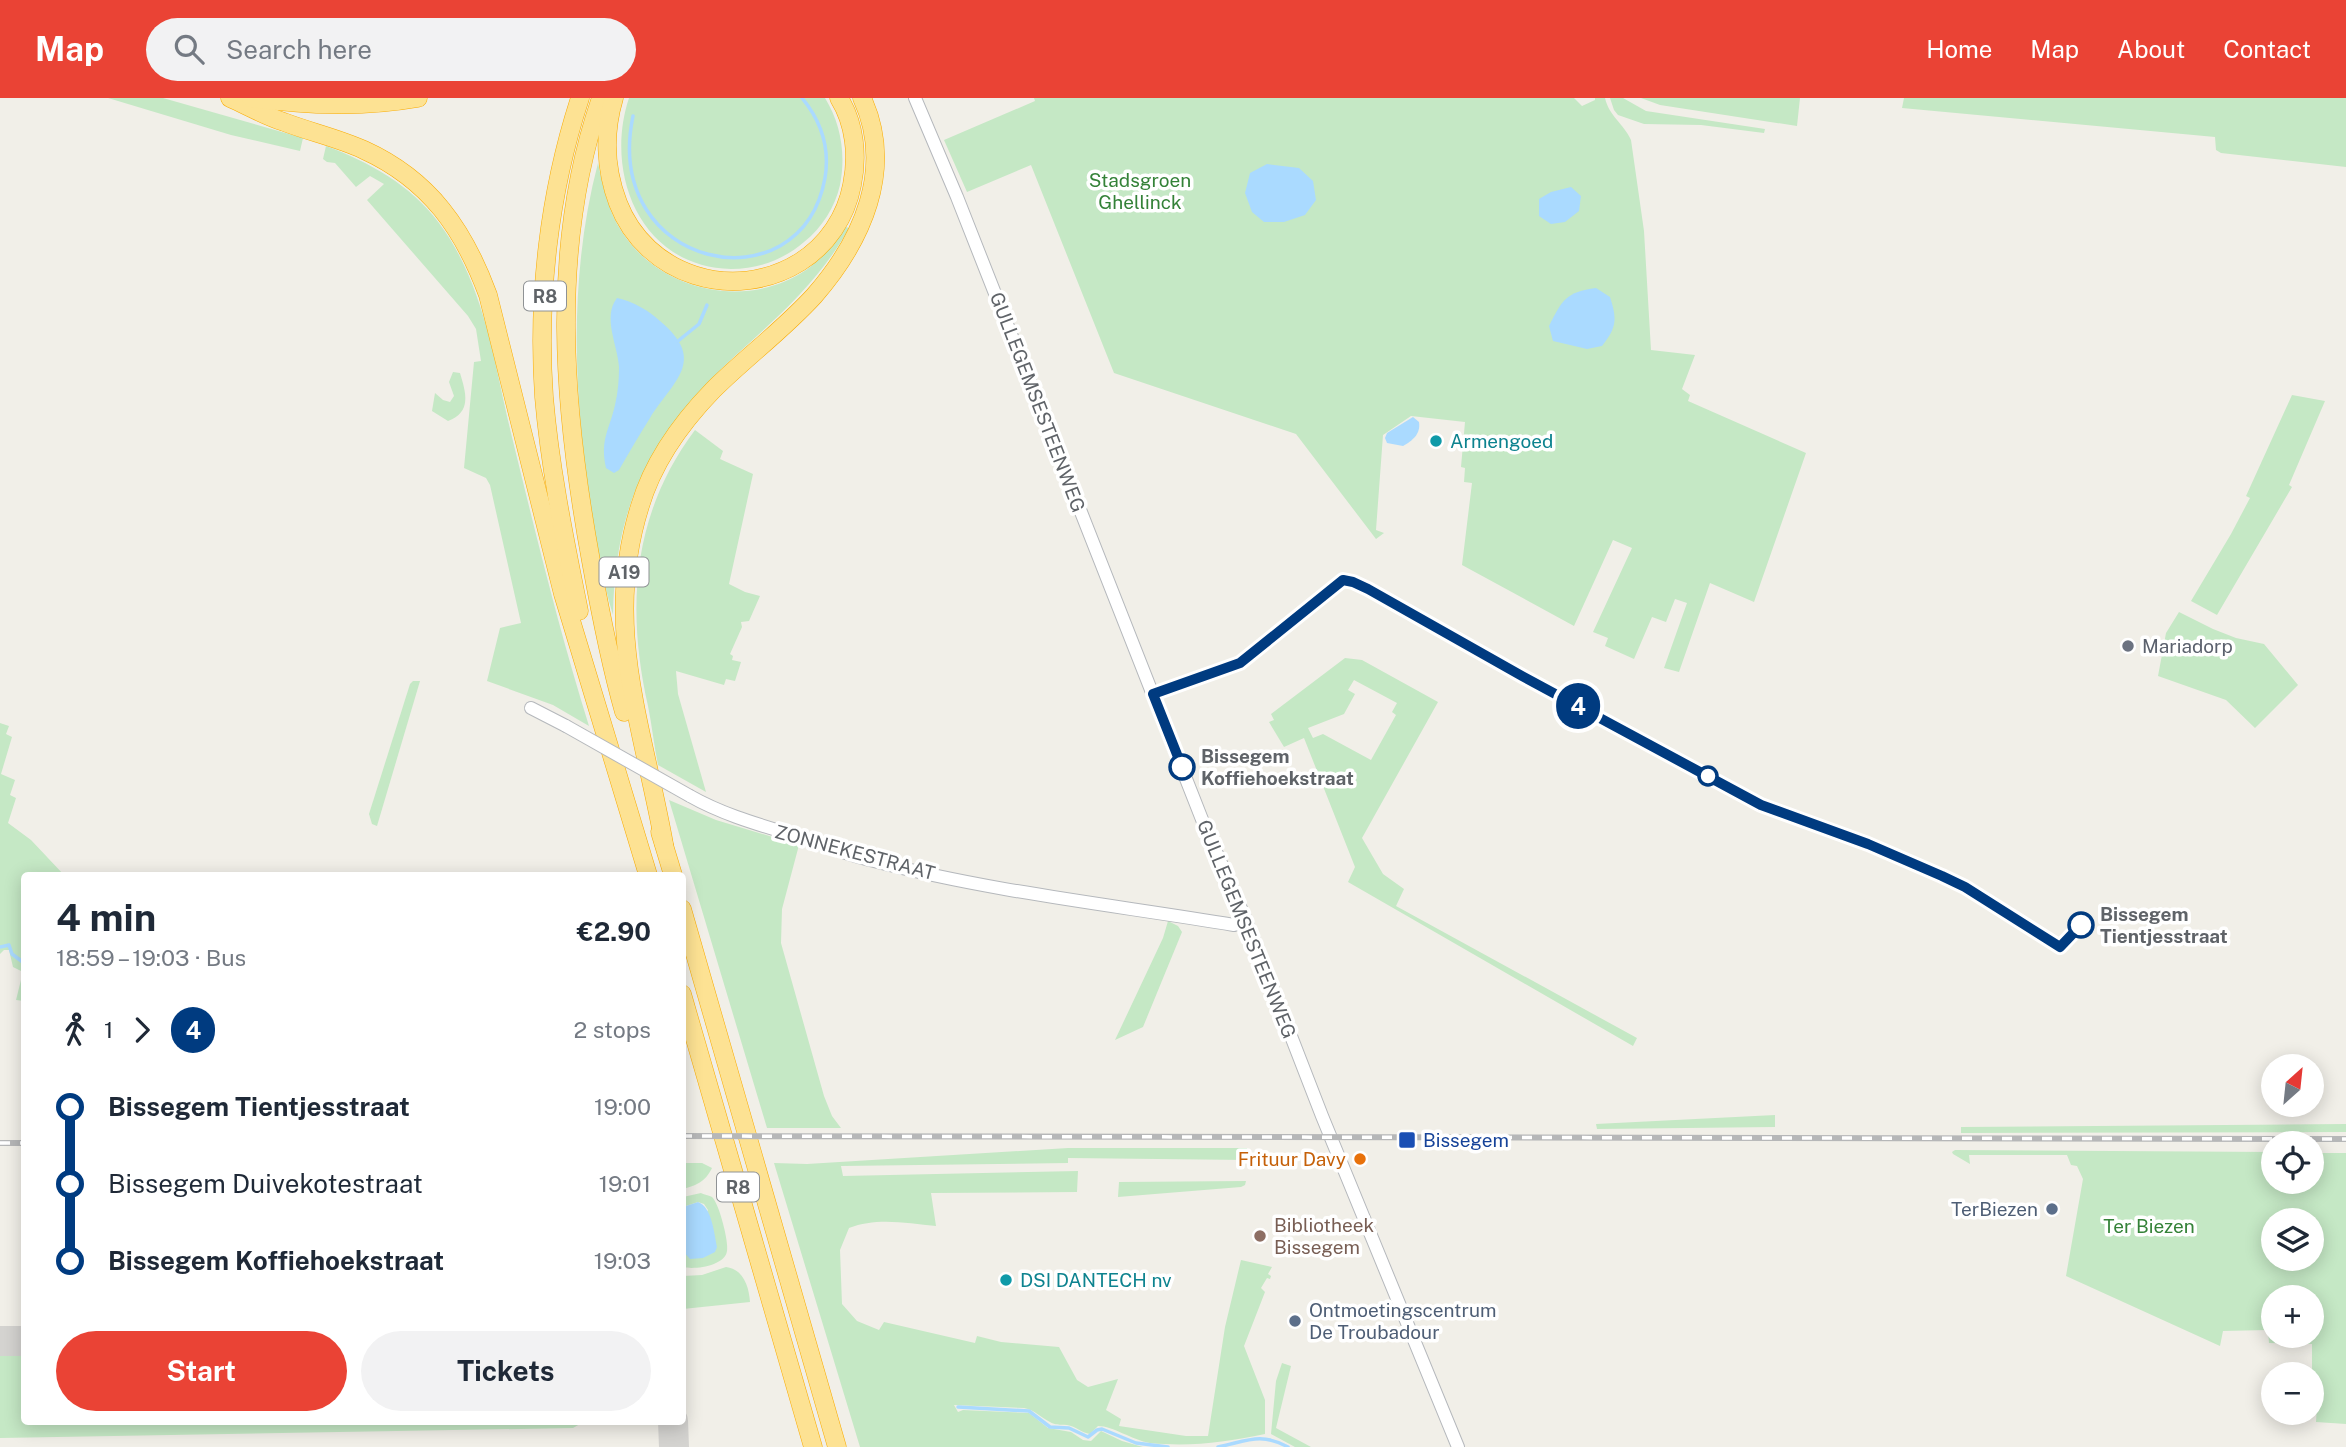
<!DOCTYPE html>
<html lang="en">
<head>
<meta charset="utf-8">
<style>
	:root { --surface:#fff; --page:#f2f2f3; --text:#1f2937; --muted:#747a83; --accent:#ea4335 }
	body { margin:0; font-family:"Public Sans",sans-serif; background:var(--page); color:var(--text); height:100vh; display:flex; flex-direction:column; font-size:26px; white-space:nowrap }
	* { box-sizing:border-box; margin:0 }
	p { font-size:23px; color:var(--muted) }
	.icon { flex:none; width:38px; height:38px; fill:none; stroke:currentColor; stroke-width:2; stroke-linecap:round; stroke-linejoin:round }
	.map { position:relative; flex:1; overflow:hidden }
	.drawer { position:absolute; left:21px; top:774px; width:665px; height:553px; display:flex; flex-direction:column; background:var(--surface); border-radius:7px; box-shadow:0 4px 18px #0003 }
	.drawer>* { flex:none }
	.badge { padding:0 14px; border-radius:23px; font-size:24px; line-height:46px }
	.needle { width:46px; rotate:27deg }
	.tools { position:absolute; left:2261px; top:956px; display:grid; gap:14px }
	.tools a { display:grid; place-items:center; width:63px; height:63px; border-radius:50%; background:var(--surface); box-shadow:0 4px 18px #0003; font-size:35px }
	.map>.badge { position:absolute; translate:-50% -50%; box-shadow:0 0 0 4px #fff }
	.legs { display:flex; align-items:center; gap:10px; height:77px; padding:0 35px; font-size:23px }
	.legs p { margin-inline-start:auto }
	.summary { display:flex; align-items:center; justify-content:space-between; height:119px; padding:0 35px }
	h1 { font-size:38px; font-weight:700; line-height:52px }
	.primary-button { display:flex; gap:14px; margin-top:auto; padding:14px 35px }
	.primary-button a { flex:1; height:80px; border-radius:42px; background:var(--accent); color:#fff; font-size:28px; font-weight:700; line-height:80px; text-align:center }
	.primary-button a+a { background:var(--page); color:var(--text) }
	ul { padding:0 35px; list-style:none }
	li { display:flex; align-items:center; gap:24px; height:77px; font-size:26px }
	li i { display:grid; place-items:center; width:10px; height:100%; margin:0 9px; background:currentColor }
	li i::after { content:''; width:18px; height:18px; margin:-9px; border:5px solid; border-radius:50%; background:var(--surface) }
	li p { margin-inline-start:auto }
	li:first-child i { background:linear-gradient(#0000 50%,currentColor 0) }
	li:last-child i { background:linear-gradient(currentColor 50%,#0000 0) }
	header { display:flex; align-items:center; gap:42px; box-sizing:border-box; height:98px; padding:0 35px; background:var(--accent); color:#fff }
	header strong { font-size:33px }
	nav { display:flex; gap:38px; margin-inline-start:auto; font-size:24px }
	.search { width:490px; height:63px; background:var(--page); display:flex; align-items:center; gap:18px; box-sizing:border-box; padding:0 24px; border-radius:38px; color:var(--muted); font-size:26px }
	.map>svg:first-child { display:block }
	.green { fill:#c5e8c5; fill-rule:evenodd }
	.water { fill:#aadaff }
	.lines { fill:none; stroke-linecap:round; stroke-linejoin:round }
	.stream { stroke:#aadaff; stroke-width:3.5 }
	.taxiway { stroke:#d4d3d0; stroke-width:30 }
	.minor-casing { stroke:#b5b8bc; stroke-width:14 }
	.highway-casing { stroke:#f9ab00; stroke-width:19 }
	.minor { stroke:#fff; stroke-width:12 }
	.highway { stroke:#fde293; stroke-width:18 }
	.rail-casing { stroke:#b6b7b8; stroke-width:6 }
	.rail { stroke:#fff; stroke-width:3.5; stroke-dasharray:10; stroke-linecap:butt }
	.minor-bridge-casing { stroke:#b5b8bc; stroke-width:14; stroke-linecap:butt }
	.minor-bridge { stroke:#fff; stroke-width:12 }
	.line-1-casing { stroke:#fff; stroke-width:16 }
	.line-1 { stroke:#003b80; stroke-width:10 }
	.culture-dot { fill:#0f9aa8; stroke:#fff; stroke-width:2.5 }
	.worship-dot { fill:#6b7280; stroke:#fff; stroke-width:2.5 }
	.stop-1-dot { fill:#fff; stroke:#003b80; stroke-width:3.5 }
	.transit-dot { fill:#1a4fb4; stroke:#fff; stroke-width:2.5 }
	.food-dot { fill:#e8710a; stroke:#fff; stroke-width:2.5 }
	.service-dot { fill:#5c6f8a; stroke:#fff; stroke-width:2.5 }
	.education-dot { fill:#8d6e63; stroke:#fff; stroke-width:2.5 }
	.labels { text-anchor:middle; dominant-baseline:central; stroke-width:7; stroke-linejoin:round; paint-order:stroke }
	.shield { fill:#fff; stroke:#8f9295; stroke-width:2 }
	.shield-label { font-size:18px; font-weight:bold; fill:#5f6368 }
	.park-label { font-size:19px; fill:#348238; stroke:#fff }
	.street-label { font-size:19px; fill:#5f6368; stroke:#fff }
	.culture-label { font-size:19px; fill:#0d838f; stroke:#fff; text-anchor:start }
	.worship-label { font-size:19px; fill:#5b616d; stroke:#fff; text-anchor:start }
	.stop-label { font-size:19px; font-weight:bold; fill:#5f6368; stroke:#fff; text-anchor:start }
	.transit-label { font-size:19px; fill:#164399; stroke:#fff; text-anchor:start }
	.food-label { font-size:19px; fill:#c56008; stroke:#fff; text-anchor:end }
	.service-label { font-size:19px; fill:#4e5e75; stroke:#fff; text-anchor:end }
	.education-label { font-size:19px; fill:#785e54; stroke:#fff; text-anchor:start }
</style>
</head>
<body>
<header>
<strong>Map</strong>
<div class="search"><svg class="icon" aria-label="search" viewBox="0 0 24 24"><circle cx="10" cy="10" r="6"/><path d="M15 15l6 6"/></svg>Search here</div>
<nav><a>Home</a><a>Map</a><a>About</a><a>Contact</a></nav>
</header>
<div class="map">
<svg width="2346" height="1349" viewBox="0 0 2346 1349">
	<rect width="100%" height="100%" fill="#f1efe8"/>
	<!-- green -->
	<g class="green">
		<polygon points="108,0 163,0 303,40 300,53 231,37"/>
		<path d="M629 0H825C841 26 846 56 840 87 835 109 822 130 804 144 783 162 758 171 731 171 640 169 604 75 629 0Z"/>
		<path d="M1034 0H1574L1582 8 1595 2V0H1605C1609 18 1624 26 1631 42L1644 133 1651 252 1695 257 1682 291 1690 297 1688 303 1806 355 1754 504 1710 485 1679 574 1664 570 1687 505 1675 501 1666 524 1652 519 1634 561 1605 548 1608 540 1593 534 1632 450 1613 442 1574 528 1462 467 1472 385 1464 384 1465 370 1461 369 1465 324 1411 318 1383 337 1376 432 1384 435 1376 441 1296 336 1114 275 1031 67 967 94 944 42 1035 3Z"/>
		<polygon points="1610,0 1623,0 1646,13 1765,31 1764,35 1701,27 1644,26 1618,17 1614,12"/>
		<polygon points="1641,0 1800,0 1797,28 1660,7"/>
		<polygon points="1904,0 2346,0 2346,69 2221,55 2216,52 2215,39 1902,10"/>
		<path d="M326 48C369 64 411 87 439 125 484 185 494 264 511 335 535 433 559 532 589 628L553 607 487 583 500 530 521 525 490 387 486 380 464 370 474 264 481 263 476 231 468 218 367 102 384 86 370 78 356 89 335 65 327 64 323 61Z"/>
		<path d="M598 65C603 89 608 113 622 134 661 194 747 212 806 172 822 161 834 143 846 129L849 130C821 181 779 218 736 257 653 333 615 403 613 517 602 481 596 441 590 403 573 291 569 176 598 65Z"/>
		<path d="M453 274 460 275C466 295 472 314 448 323L432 313 435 295 443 302 450 304 454 298 449 284Z"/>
		<polygon points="2292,297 2325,303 2289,387 2292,389 2217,517 2191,503 2231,436 2250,400 2246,398"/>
		<path d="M695 332 723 353 720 361 753 376 729 486 745 494 760 498 749 523 741 524 742 529 730 556 733 558 732 562 741 564 735 583 726 581 724 587 676 573 678 596 706 694 658 667C654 647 652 628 648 608 626 510 632 416 695 332Z"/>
		<polygon points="2179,514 2213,531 2236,540 2264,546 2298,587 2255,630 2226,602 2158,578 2166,535"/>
		<path d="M1345 560 1362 562 1438 604 1362 740 1383 776 1404 791 1396 808 1637 940 1633 948 1348 784 1355 769 1304 640 1284 649 1269 624 1274 622 1271 616ZM1354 582 1397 605 1392 614 1396 617 1371 662 1323 636 1313 640 1308 630 1344 616 1355 596 1348 592Z"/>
		<polygon points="413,583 420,583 377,728 372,726 369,716 410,586"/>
		<polygon points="0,625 9,628 6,636 12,639 1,676 15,682 10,697 16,700 8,725 31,742 64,777 24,777 24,903 16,902 23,874 13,869 9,852 4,852 0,856"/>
		<polygon points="669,702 716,722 799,747 782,811 781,845 824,998 832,1018 841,1030 767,1030"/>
		<polygon points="1168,823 1178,828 1182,834 1143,929 1115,942 1163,840"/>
		<polygon points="1775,1017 1775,1029 1597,1031 1596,1026"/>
		<polygon points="2346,1026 2346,1034 1961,1035 1961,1029"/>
		<path d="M1068 1050H1247V1062L1068 1060V1065L841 1068 843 1078 1078 1073 1077 1094 931 1095 936 1128C907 1125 876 1119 849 1130L840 1152 842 1206 857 1223 879 1232 884 1224 975 1245 977 1238 1001 1244 1059 1249 1077 1282 1088 1289 1118 1281 1106 1312 1121 1321 1119 1328 1186 1338H1208L1225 1229 1241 1162 1272 1169 1268 1176 1271 1178 1270 1181 1267 1180 1261 1190 1265 1194 1244 1248 1265 1302V1336C1225 1344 1192 1349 1150 1345 1132 1342 1113 1328 1098 1328L1090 1336C1081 1335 1076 1328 1067 1327 1060 1326 1057 1328 1050 1324 1040 1319 1035 1312 1024 1310L954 1307 958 1314 963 1312 1029 1315 1048 1330 1071 1334 1083 1342 1091 1343 1101 1333 1122 1343 1143 1349H860L774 1065 807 1066Z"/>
		<path d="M1955 1052 2273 1054V1083H2312V1055H2346V1326L2316 1324 2318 1291H2312V1246L2269 1245 2268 1232 2223 1233 2220 1248 2066 1178 2083 1081 2077 1068 2071 1067 2067 1057H1969L1970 1066 1953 1056 1952 1054ZM2273 1122H2312V1160H2273ZM2273 1199H2312V1237H2273Z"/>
		<path d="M683 1065H702L712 1070C705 1084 697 1087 683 1091Z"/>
		<polygon points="1246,1083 1245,1087 1241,1089 1118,1099 1119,1084"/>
		<path d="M701 1095C703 1096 710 1098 712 1099 719 1105 729 1144 727 1153 725 1168 694 1172 683 1169L682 1154 683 1155 708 1112 704 1106 698 1104 683 1109V1099Z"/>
		<path d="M726 1169C743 1171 749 1188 750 1204L683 1211V1178L702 1177Z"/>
		<polygon points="24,1252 24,1323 585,1323 573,1330 0,1340 0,1253"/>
		<polygon points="1282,1265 1291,1268 1276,1330 1311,1349 1295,1349 1271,1336 1276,1283"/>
	</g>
	<!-- water -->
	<g class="water">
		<polygon points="1267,66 1299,70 1313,83 1316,102 1305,117 1284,124 1264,124 1252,114 1245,95 1250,75"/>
		<polygon points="1571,89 1581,98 1579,113 1565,124 1551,126 1539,118 1539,101 1551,94"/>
		<path d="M1596 190 1610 199C1617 221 1617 229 1602 248L1587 251 1553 243 1549 228C1562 202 1566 194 1596 190Z"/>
		<path d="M617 200C633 203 649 213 660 223 708 263 673 283 650 320 639 337 629 355 619 372L614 375 606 370C600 341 609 333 615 307 618 294 619 282 619 269 618 248 602 219 617 200Z"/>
		<path d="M1413 319 1419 324C1421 336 1412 343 1403 348L1387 345 1385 340 1387 335Z"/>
		<path d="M698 1104C712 1109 714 1135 717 1149L715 1154 703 1160 690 1161 683 1153V1109Z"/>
	</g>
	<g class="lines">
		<!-- stream -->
		<g class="stream">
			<path d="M633 18C601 172 801 212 825 80 830 50 821 23 802 0"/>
			<polyline points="678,243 699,226 707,207"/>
			<polyline points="0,849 9,847 12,856 24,865"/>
			<polyline points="958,1309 1029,1313 1050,1329 1069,1330 1088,1339 1097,1332 1102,1331 1136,1345 1168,1349"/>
			<path d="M1218 1349C1247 1343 1261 1334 1288 1349"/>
		</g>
		<!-- taxiway -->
		<g class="taxiway">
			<polyline points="0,1243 24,1243"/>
			<polyline points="673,1323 674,1349"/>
		</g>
		<!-- minor casing -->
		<g class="minor-casing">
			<g id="minor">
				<polyline points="915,0 957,99 1203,724 1246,822 1322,1018 1458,1349"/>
				<polyline points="531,610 566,628"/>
				<path d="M690 698C727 719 768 729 809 742 830 750 852 758 874 763 992 794 1114 807 1234 827L1246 822"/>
			</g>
		</g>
		<!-- highway casing -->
		<g class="highway-casing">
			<g id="highway">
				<path d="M230 0C248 8 265 18 284 24 310 34 338 40 364 52 430 82 464 132 488 197L563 496 648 777"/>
				<path d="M251 0C307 7 362 10 418 0"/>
				<path d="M601 0C549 150 563 310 591 463 600 513 610 565 624 614"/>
				<path d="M614 0C604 34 605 71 618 105 646 178 734 205 800 164 827 147 846 119 852 87 858 58 855 26 839 0"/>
				<path d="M579 513C565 443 550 371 544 299 537 199 549 95 580 0"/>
				<polyline points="660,734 673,777"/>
				<path d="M664 746C643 628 602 528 640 408 653 364 681 325 713 292 745 260 783 232 814 198 862 143 895 71 862 0"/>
				<polyline points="682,811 837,1349"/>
				<polyline points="682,896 813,1349"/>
			</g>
		</g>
		<!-- minor -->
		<use href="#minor" class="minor"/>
		<!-- highway -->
		<use href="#highway" class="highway"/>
		<!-- rail casing -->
		<g class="rail-casing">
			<g id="rail">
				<polyline points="682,1038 2346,1041"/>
				<polyline points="0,1045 24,1045"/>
			</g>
		</g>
		<!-- rail -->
		<use href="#rail" class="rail"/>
		<!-- minor-bridge casing -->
		<g class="minor-bridge-casing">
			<polyline id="minor-bridge" points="566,628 690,698"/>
		</g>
		<!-- minor-bridge -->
		<use href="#minor-bridge" class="minor-bridge"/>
	</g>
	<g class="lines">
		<!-- line-1 casing -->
		<g class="line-1-casing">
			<polyline id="line-1" points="1182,669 1153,596 1240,565 1343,482 1353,484 1368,491 1522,578 1761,707 1868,746 1942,778 1965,789 2060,849 2081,827"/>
		</g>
		<!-- line-1 -->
		<use href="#line-1" class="line-1"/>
	</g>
	<!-- markers -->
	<g class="culture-dot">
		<circle cx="1436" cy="343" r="7"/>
		<circle cx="1006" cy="1182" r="7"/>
	</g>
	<circle class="worship-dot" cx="2128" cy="548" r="7"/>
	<g class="stop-1-dot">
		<circle cx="1182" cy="669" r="12"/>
		<circle cx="1708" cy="678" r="9"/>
		<circle cx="2081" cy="827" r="12"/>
	</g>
	<rect class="transit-dot" x="1398" y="1033" width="18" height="18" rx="3.5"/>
	<circle class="food-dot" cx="1360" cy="1061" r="7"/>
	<g class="service-dot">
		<circle cx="2052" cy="1111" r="7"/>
		<circle cx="1295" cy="1223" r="7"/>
	</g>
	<circle class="education-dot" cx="1260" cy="1138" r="7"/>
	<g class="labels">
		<!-- shield labels -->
		<g class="shield">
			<rect x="524" y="183.5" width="42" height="29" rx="5"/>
			<rect x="599.5" y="459.5" width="49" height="29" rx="5"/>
			<rect x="717" y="1074.5" width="42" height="29" rx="5"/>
		</g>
		<g class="shield-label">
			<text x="545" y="198">R8</text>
			<text x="624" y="474">A19</text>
			<text x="738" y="1089">R8</text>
		</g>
		<!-- park labels -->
		<g class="park-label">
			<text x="1140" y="82">Stadsgroen<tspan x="1140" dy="22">Ghellinck</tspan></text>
			<text x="2149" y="1128">Ter Biezen</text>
		</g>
		<!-- street labels -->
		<g class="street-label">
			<text transform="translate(1038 304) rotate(69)">GULLEGEMSESTEENWEG</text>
			<text transform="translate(855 754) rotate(15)">ZONNEKESTRAAT</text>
			<text transform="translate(1247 831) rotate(68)">GULLEGEMSESTEENWEG</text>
		</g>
		<!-- culture labels -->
		<g class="culture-label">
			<text x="1450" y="343">Armengoed</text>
			<text x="1020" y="1182">DSI DANTECH nv</text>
		</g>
		<!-- worship labels -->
		<g class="worship-label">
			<text x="2142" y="548">Mariadorp</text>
		</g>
		<!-- stop labels -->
		<g class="stop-label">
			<text x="1201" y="658">Bissegem<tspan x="1201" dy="22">Koffiehoekstraat</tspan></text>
			<text x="2100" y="816">Bissegem<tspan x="2100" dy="22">Tientjesstraat</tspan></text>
		</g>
		<!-- transit labels -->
		<g class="transit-label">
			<text x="1423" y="1042">Bissegem</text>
		</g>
		<!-- food labels -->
		<g class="food-label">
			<text x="1346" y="1061">Frituur Davy</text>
		</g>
		<!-- service labels -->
		<g class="service-label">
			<text x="2038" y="1111">TerBiezen</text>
			<text x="1309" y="1212" text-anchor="start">Ontmoetingscentrum<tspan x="1309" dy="22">De Troubadour</tspan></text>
		</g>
		<!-- education labels -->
		<g class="education-label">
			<text x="1274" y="1127">Bibliotheek<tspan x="1274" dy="22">Bissegem</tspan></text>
		</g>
	</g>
</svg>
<div class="tools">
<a><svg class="needle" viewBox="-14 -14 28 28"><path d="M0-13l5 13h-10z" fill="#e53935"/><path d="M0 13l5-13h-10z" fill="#747a83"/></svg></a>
<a><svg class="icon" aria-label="locate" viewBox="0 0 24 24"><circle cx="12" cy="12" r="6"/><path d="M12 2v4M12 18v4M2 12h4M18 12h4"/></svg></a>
<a><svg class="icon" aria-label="layers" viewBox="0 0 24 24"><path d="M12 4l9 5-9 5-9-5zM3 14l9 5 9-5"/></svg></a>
<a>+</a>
<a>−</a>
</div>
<b class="badge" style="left:1578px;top:608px;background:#003b80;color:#fff">4</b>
<section class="drawer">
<div class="summary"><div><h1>4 min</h1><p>18:59 – 19:03 · Bus</p></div><b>€2.90</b></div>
<div class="legs"><svg class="icon" aria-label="walk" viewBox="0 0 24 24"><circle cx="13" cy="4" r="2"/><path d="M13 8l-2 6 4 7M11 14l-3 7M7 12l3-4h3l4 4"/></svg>1<svg class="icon" aria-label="forward" viewBox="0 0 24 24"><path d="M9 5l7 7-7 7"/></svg><b class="badge" style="background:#003b80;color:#fff">4</b><p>2 stops</p></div>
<ul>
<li><i style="color:#003b80"></i><b>Bissegem Tientjesstraat</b><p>19:00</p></li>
<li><i style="color:#003b80"></i><span>Bissegem Duivekotestraat</span><p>19:01</p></li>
<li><i style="color:#003b80"></i><b>Bissegem Koffiehoekstraat</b><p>19:03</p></li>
</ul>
<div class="primary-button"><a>Start</a><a>Tickets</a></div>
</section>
</div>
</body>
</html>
